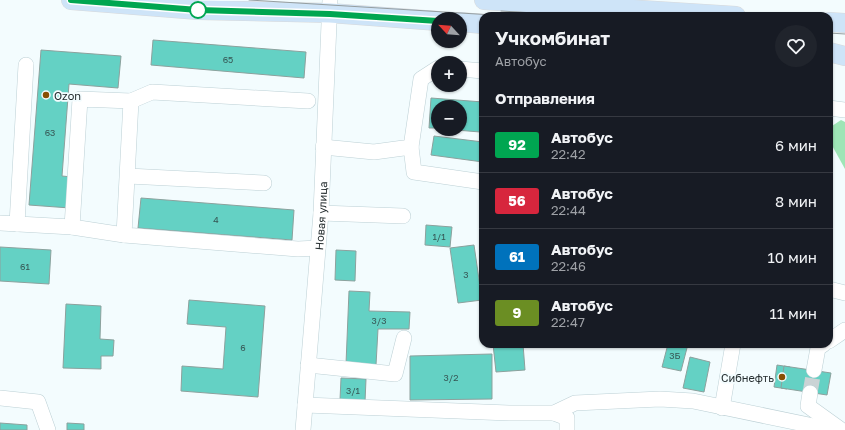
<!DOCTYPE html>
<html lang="ru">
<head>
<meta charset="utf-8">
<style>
	:root { --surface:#171b24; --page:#20242c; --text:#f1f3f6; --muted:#9ea1a6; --line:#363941 }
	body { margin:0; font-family:"Golos Text",sans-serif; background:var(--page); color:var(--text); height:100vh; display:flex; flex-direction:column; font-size:15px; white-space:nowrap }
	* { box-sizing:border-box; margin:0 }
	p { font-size:13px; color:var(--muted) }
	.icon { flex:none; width:22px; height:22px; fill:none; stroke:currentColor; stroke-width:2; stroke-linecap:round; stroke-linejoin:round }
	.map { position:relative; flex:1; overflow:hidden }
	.panel { position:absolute; left:479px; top:12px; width:354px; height:336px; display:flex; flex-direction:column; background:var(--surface); border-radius:12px; box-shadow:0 1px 3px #0004 }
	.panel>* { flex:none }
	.badge { padding:0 8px; border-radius:3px; font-size:14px; line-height:26px }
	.needle { width:26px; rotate:296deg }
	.controls { position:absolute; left:431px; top:12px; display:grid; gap:8px }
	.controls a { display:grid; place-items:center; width:36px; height:36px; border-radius:50%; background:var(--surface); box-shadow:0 1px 3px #0004; font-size:20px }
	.map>.badge { position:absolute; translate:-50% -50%; box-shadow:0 0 0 2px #fff }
	h2 { padding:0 16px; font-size:15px; line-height:36px }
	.round { display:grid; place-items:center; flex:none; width:42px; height:42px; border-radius:21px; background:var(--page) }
	.summary { display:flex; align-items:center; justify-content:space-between; height:68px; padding:0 16px }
	h1 { font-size:19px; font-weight:700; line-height:30px }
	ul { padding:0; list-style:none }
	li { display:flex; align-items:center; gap:12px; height:56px; padding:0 16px; border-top:1px solid var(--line) }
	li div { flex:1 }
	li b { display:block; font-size:15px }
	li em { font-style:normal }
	li .badge { min-width:44px; font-weight:700; text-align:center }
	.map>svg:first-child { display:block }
	.green { fill:#9ee5b6 }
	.building { fill:#64d1c4; stroke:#8ca19d }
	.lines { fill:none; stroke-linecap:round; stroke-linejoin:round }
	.minor-tunnel { stroke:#cad3d5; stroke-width:15; stroke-dasharray:15 8; stroke-linecap:butt }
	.minor-casing { stroke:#bcd0d5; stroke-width:16 }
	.major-casing { stroke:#d8d9da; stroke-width:20 }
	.minor { stroke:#fff; stroke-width:15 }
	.major { stroke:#cee4f8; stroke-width:19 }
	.tram { stroke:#959ea0; stroke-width:1 }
	.line-casing { stroke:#fff; stroke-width:9 }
	.line { stroke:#00a651; stroke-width:6 }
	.stop-dot { fill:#fff; stroke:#00a651; stroke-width:2 }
	.poi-dot { fill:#884f03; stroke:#f3fcfe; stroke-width:1.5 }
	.labels { text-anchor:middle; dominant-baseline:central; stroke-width:3.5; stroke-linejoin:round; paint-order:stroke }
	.number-label { font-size:9px; fill:#365755 }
	.poi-label { font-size:11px; fill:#262e30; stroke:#f3fcfe; text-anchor:start }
	.street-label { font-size:11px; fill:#262e30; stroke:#f3fcfe }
</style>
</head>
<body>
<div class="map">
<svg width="845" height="430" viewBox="0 0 845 430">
	<rect width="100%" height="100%" fill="#f3fcfe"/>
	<!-- green -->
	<polygon class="green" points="841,120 845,122 845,169 829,140 829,128"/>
	<!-- building -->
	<g class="building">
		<polygon points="153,40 306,52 304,78 151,65"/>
		<polygon points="41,50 121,56 118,88 69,84 62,176 72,177 70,208 29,205"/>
		<polygon points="431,98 483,102 480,132 444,129 460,129 460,107 438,107 438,128 429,128"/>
		<polygon points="434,136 483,142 483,162 431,155"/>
		<polygon points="141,198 294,210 292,240 138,228"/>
		<polygon points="426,225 452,227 450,247 425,245"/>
		<polygon points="474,245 482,300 458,303 450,248"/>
		<polygon points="0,247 51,250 49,284 0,281"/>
		<polygon points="336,250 356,251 355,281 335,280"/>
		<polygon points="349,291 370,292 369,311 410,312 409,329 378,329 376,365 346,364"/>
		<polygon points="189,300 265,306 258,397 181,391 182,366 223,369 226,327 187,324"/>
		<polygon points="66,304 101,306 100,339 114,340 113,356 101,356 101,369 63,368"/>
		<polygon points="493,344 523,344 525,370 496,372"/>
		<polygon points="668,344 688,344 681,371 662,367"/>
		<polygon points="492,354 492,399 410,400 410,356"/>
		<polygon points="690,357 710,362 704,392 683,388"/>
		<polygon points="777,365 790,367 787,389 774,387"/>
		<polygon points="784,366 831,373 827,395 781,388"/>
		<polygon points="341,378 366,379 365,402 340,400"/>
		<polygon points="0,423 27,425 27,430 0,430"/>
		<polygon points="67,423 84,424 84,430 67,430"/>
	</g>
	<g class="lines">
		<!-- minor-tunnel -->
		<polyline class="minor-tunnel" points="810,393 814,370"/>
		<!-- minor casing -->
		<g class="minor-casing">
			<g id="minor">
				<polyline points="460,69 483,71"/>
				<polyline points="308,101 152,92 131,101 124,235 298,249 318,248"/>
				<polyline points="829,108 845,110"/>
				<polyline points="323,147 374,152 411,147 421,79 438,68"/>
				<polyline points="411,147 414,172 483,182"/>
				<polyline points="128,176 264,183"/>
				<polyline points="321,213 403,216"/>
				<polyline points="0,223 72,227 124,235"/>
				<polyline points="17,224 26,65"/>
				<polyline points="72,227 80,99 131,101"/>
				<polyline points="829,289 845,293"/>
				<polyline points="829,341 845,330"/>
				<polyline points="308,365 395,374 404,338"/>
				<polyline points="814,370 818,348 824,344"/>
				<polyline points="810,393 808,406 840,429"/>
				<polyline points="0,398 38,402 48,430"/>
				<polyline points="305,405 509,413 554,413 575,403 660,399 693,401 833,430"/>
				<polyline points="722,408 733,344"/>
				<polyline points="554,413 567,418 567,430"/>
				<path id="s1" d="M303 430 321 213 330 0"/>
			</g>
		</g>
		<!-- major casing -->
		<g class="major-casing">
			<g id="major">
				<polyline points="71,0 198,10 330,13 438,21"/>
				<polyline points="484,0 736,16"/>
				<polyline points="460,22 483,24"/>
				<polyline points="829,22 845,23"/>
				<polyline points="829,52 845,56"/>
			</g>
		</g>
		<!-- minor -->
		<use href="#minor" class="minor"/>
		<!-- major -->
		<use href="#major" class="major"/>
		<!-- tram -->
		<g class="tram">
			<polyline points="249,0 509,16"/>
			<polyline points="501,11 585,16"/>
			<polyline points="829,33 845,34"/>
		</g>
	</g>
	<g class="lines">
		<!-- line casing -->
		<g class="line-casing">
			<polyline id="line" points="71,0 198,10 330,14 438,21"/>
		</g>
		<!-- line -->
		<use href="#line" class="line"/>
	</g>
	<!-- markers -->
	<circle class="stop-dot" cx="198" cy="10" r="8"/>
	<g class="poi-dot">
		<circle cx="46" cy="95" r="4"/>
		<circle cx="782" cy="377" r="4"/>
	</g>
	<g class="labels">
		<!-- number labels -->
		<g class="number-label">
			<text x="228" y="59">65</text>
			<text x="50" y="132">63</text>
			<text x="216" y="219">4</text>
			<text x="439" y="236">1/1</text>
			<text x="25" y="266">61</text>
			<text x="466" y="274">3</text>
			<text x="379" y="320">3/3</text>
			<text x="243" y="347">6</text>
			<text x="675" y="355">3Б</text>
			<text x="451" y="377">3/2</text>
			<text x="353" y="390">3/1</text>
		</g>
		<!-- poi labels -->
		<g class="poi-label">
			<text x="54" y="95">Ozon</text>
			<text x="774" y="377" text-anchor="end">Сибнефть</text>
		</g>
		<!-- street labels -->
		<g class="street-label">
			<text stroke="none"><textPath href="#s1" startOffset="215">Новая улица</textPath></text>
		</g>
	</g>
</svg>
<div class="controls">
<a><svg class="needle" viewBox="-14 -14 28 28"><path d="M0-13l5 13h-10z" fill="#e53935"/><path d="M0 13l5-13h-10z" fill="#9ea1a6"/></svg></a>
<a>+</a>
<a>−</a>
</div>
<section class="panel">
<div class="summary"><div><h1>Учкомбинат</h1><p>Автобус</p></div><a class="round"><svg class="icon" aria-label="heart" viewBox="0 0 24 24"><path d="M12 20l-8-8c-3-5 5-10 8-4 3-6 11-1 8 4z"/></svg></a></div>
<h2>Отправления</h2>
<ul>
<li><span class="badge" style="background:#00a651;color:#fff">92</span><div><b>Автобус</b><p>22:42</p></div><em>6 мин</em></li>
<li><span class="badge" style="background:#d7263d;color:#fff">56</span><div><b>Автобус</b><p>22:44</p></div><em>8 мин</em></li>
<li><span class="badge" style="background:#0072bc;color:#fff">61</span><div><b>Автобус</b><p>22:46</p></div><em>10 мин</em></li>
<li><span class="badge" style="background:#6b8e23;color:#fff">9</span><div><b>Автобус</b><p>22:47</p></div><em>11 мин</em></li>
</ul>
</section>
</div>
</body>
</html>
